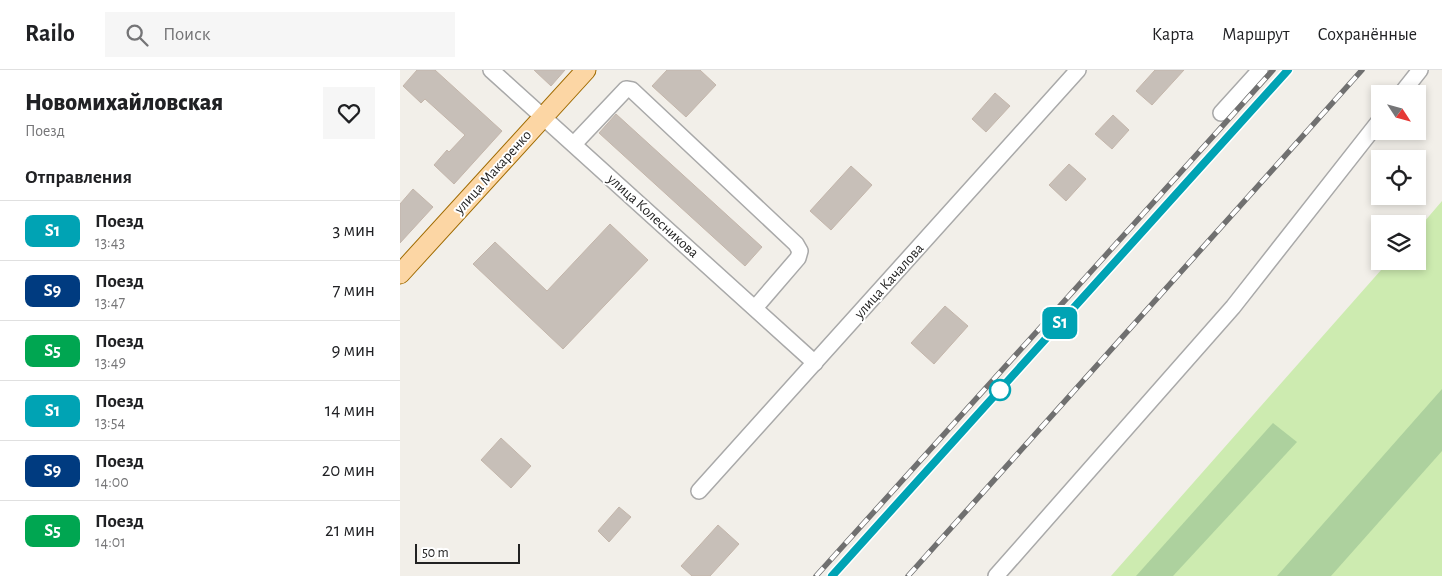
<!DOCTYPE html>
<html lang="ru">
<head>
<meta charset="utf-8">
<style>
	:root { --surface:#fff; --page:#f6f6f6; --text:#202124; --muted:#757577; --line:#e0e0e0 }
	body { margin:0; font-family:"Alegreya Sans",sans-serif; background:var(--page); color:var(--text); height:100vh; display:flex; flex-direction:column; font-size:19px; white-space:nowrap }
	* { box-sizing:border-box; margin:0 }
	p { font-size:16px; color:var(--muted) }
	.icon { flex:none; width:28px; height:28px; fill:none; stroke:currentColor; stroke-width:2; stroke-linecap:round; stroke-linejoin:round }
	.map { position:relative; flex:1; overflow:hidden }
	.sheet { display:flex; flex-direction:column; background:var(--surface); width:400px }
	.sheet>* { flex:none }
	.badge { padding:0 10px; border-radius:8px; font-size:18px; line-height:32px }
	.needle { width:32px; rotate:126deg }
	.controls { position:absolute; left:971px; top:15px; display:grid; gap:10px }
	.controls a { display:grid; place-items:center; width:55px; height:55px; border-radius:0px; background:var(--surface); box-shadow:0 2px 8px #0003; font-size:25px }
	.scale { position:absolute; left:15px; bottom:12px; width:105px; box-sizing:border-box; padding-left:5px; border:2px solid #222; border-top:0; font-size:14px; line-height:18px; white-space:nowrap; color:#222; -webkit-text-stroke:4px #fff; paint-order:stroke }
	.map>.badge { position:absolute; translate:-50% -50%; box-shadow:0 0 0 2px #fff }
	h2 { padding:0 25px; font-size:19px; line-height:45px }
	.round { display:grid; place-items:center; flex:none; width:52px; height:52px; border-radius:0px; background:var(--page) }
	.head { display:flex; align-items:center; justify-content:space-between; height:85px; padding:0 25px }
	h1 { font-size:24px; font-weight:800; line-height:38px }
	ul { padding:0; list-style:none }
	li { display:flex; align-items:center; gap:15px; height:60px; padding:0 25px; border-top:1px solid var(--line) }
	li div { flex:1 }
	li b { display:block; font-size:19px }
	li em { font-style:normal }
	li .badge { min-width:55px; font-weight:700; text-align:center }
	header { display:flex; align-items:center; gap:30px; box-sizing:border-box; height:70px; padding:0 25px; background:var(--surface); border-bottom:1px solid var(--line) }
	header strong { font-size:24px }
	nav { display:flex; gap:28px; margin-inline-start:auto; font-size:18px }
	.search { width:350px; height:45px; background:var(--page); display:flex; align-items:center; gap:12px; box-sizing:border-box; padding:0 18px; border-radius:0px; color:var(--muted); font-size:19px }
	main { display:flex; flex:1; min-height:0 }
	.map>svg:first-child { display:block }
	.grass { fill:#cdebb0 }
	.forest { fill:#add19e }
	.building { fill:#c7bfb8; stroke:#c4b6ab }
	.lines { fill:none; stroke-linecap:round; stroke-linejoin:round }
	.minor-casing { stroke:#a9a9a9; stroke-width:18 }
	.major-casing { stroke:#a06b00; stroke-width:21 }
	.minor { stroke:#fff; stroke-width:15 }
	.major { stroke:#fcd6a4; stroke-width:19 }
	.rail-casing { stroke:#707070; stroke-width:5.5 }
	.rail { stroke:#fff; stroke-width:4; stroke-dasharray:11; stroke-linecap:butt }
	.line-casing { stroke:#fff; stroke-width:11 }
	.line { stroke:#00a3b4; stroke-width:8 }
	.stop-dot { fill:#fff; stroke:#00a3b4; stroke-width:2.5 }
	.labels { text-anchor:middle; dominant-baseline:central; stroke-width:4; stroke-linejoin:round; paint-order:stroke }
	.street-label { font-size:15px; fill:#222; stroke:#fff }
</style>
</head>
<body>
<header>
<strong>Railo</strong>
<div class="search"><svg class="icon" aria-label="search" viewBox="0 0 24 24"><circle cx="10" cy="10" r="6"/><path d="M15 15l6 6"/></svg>Поиск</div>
<nav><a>Карта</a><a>Маршрут</a><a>Сохранённые</a></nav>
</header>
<main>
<section class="sheet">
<div class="head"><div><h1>Новомихайловская</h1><p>Поезд</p></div><a class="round"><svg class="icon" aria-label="heart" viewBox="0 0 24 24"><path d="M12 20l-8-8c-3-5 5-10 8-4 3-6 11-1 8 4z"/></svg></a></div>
<h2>Отправления</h2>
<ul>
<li><span class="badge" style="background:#00a3b4;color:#fff">S1</span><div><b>Поезд</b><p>13:43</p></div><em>3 мин</em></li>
<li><span class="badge" style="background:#003b80;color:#fff">S9</span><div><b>Поезд</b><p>13:47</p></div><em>7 мин</em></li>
<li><span class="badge" style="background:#00a651;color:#fff">S5</span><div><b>Поезд</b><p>13:49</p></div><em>9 мин</em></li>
<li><span class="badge" style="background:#00a3b4;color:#fff">S1</span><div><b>Поезд</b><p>13:54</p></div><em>14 мин</em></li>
<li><span class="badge" style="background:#003b80;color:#fff">S9</span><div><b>Поезд</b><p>14:00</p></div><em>20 мин</em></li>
<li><span class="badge" style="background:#00a651;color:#fff">S5</span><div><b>Поезд</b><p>14:01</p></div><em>21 мин</em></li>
</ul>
</section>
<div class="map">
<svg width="1042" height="506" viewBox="0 0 1042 506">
	<rect width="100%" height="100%" fill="#f2efe9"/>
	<!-- grass -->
	<polygon class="grass" points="1042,131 1042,506 711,506 989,191 1018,191 1018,159"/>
	<!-- forest -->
	<g class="forest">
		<polygon points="1042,319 1042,381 931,506 877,506"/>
		<polygon points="873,353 897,372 773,506 736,506"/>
	</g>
	<!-- building -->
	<g class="building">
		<polygon points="17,0 35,0 102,61 54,114 34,95 47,80 49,82 65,65 25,29 21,33 3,16"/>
		<polygon points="134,0 165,0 151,16"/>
		<polygon points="267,0 300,0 316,15 286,47 252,16"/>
		<polygon points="755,0 784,0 752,35 736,21"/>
		<polygon points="595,23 610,36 586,62 572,49"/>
		<polygon points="216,44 362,177 345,196 199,63"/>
		<polygon points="713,45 729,60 712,79 695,64"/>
		<polygon points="669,94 686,109 666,131 649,115"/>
		<polygon points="451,96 472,115 431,160 410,141"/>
		<polygon points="13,119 33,137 0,173 0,134"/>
		<polygon points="210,154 248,190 163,279 73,194 95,172 147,221"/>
		<polygon points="545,236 568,256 534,294 511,273"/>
		<polygon points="101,368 131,396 111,418 81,390"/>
		<polygon points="219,437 231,447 209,472 198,461"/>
		<polygon points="318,455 339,474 310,506 292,506 281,496"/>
	</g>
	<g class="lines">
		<!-- minor casing -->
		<g class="minor-casing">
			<g id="minor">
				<polyline points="91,0 415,293"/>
				<polyline points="1001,24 1020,0"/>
				<polyline points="821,43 860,0"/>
				<polyline points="174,74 226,19 232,20 396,174 400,181 398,188 355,238"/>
				<polyline points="299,421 678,0"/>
				<polyline points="596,506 833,237 980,50"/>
			</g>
		</g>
		<!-- major casing -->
		<g class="major-casing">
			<polyline id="major" points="0,204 186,0"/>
		</g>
		<!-- minor -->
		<use href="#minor" class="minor"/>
		<!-- major -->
		<use href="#major" class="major"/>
		<!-- rail casing -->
		<g class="rail-casing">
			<g id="rail">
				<polyline points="416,506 873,0"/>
				<polyline points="432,506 889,0"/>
				<polyline points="508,506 962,0"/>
			</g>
		</g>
		<!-- rail -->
		<use href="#rail" class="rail"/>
	</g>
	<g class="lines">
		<!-- line casing -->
		<g class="line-casing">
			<polyline id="line" points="432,506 888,0"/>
		</g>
		<!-- line -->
		<use href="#line" class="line"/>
	</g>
	<!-- markers -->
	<circle class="stop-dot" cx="600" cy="320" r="10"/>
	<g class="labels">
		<!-- street labels -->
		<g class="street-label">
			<text transform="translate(93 102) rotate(-48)">улица Макаренко</text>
			<text transform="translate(253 146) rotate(42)">улица Колесникова</text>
			<text transform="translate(489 211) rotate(-48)">улица Качалова</text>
		</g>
	</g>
</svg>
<div class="controls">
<a><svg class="needle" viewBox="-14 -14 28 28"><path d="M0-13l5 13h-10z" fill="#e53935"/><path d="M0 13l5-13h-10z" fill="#757577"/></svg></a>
<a><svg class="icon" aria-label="locate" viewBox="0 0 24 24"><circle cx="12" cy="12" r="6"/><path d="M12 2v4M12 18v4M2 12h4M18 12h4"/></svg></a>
<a><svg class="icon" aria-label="layers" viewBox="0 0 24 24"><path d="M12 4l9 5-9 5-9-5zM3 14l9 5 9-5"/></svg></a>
</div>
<div class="scale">50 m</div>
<b class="badge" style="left:660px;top:253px;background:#00a3b4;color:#fff">S1</b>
</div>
</main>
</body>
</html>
